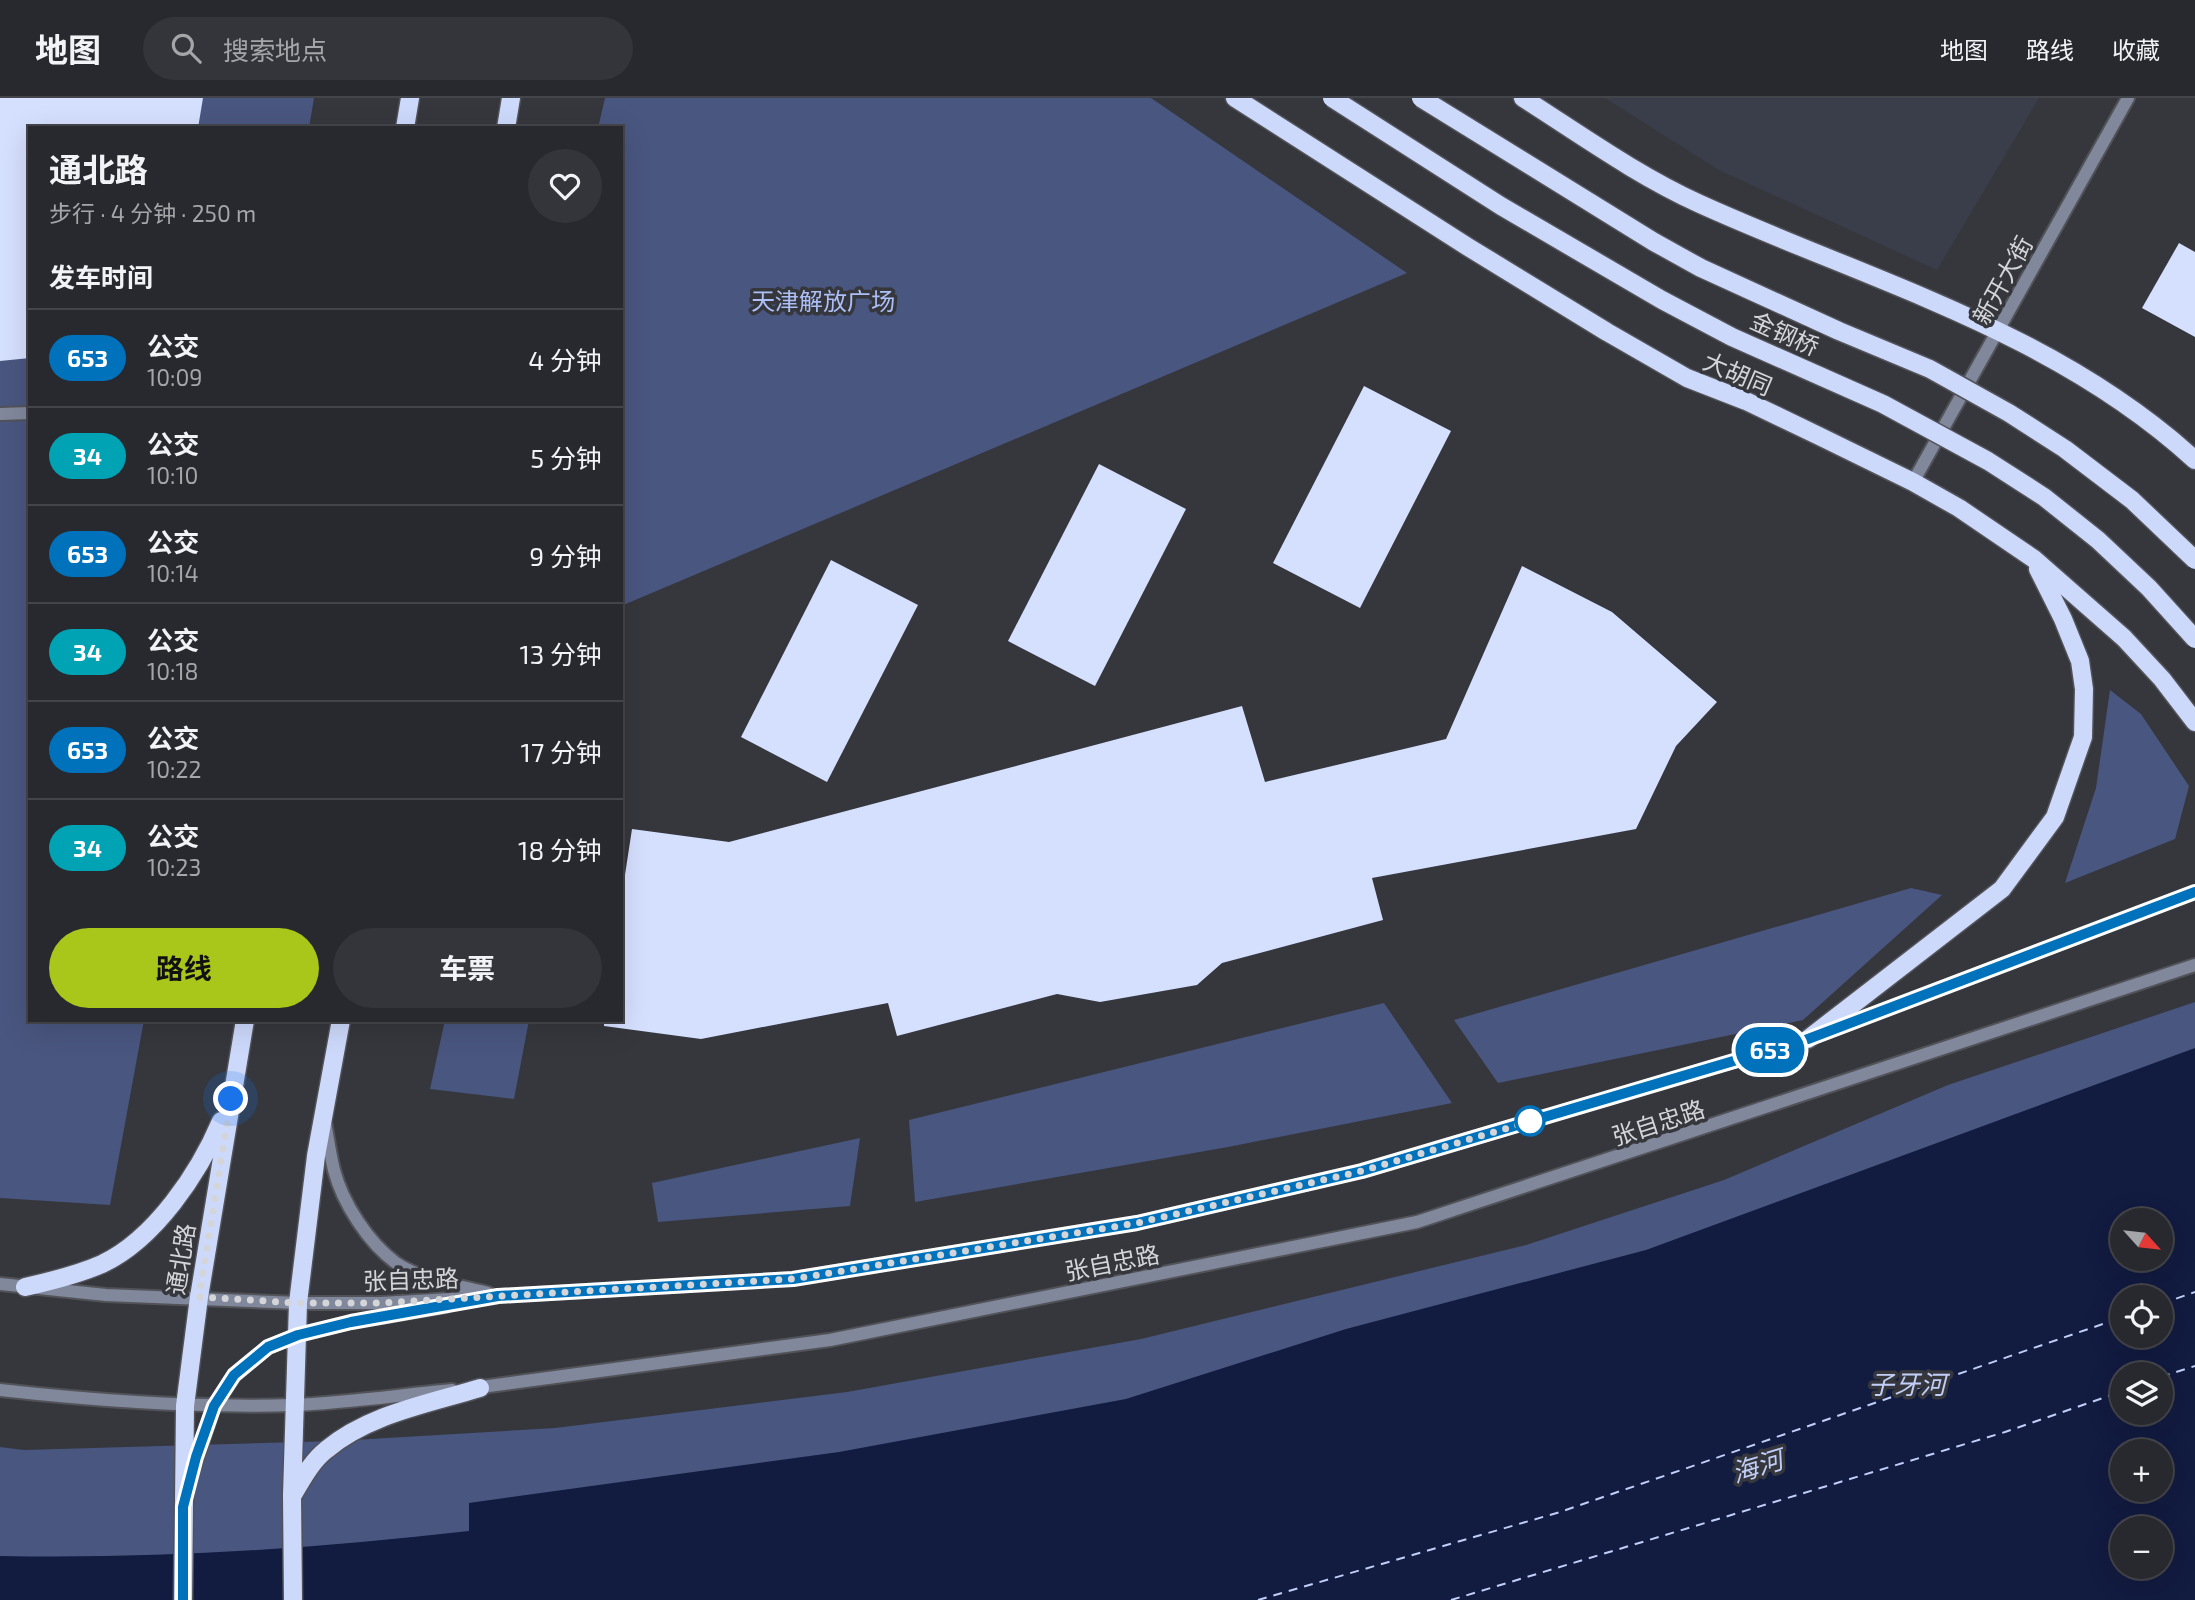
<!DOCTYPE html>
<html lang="zh">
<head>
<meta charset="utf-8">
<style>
	:root { --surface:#28292e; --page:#34353a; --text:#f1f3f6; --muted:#a5a6aa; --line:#44454a; --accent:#a9c71a }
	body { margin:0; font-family:"Exo 2","Noto Sans SC",sans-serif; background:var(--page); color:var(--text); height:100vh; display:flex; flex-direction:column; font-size:26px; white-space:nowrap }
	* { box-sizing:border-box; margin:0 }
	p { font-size:23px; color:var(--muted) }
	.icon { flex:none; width:38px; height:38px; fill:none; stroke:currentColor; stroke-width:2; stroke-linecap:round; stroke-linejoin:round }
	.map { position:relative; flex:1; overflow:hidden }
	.panel { position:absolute; left:28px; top:28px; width:595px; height:896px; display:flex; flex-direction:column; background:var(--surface); border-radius:0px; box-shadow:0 7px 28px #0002,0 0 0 2px var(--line) }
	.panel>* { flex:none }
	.badge { padding:0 14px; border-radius:23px; font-size:24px; line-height:46px }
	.needle { width:46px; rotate:117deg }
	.tools { position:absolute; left:2110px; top:1110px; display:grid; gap:14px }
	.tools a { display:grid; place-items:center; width:63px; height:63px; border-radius:50%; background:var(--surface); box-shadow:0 7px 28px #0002,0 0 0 2px var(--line); font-size:35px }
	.you { position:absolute; width:35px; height:35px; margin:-18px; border:5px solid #fff; border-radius:50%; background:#1a73e8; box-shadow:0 0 0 10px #1a73e833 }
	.map>.badge { position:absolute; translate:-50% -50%; box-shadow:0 0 0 4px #fff }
	h2 { padding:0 21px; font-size:26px; line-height:63px }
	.round { display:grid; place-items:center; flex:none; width:74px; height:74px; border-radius:37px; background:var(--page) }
	.headline { display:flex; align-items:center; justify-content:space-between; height:119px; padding:0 21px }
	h1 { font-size:33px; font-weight:700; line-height:52px }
	.action { display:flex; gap:14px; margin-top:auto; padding:14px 21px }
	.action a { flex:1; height:80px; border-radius:42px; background:var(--accent); color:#111; font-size:28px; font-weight:700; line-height:80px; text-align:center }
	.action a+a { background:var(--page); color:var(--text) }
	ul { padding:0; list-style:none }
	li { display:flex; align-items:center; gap:21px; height:98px; padding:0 21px; border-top:2px solid var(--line) }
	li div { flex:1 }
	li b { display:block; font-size:26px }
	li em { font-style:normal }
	li .badge { min-width:77px; font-weight:700; text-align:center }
	header { display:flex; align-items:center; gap:42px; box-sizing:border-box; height:98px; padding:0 35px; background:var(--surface); border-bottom:2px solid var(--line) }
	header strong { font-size:33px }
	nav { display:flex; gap:38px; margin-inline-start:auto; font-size:24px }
	.search { width:490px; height:63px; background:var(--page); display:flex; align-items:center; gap:18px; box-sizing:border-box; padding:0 24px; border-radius:38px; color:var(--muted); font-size:26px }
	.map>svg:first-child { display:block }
	.built { fill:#3a3e4a }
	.green { fill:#49567f; fill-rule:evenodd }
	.water { fill:#121b40; fill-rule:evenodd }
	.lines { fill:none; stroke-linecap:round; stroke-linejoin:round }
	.ferry { stroke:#c0cef8; stroke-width:2; stroke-dasharray:9 7; stroke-linecap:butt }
	.building { fill:#d5dffe }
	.minor-casing { stroke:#525359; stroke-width:16 }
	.major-casing { stroke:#525359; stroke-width:21 }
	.minor { stroke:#81889c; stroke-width:12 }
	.major { stroke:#cdd9fb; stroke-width:18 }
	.major-bridge-casing { stroke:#525359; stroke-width:21; stroke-linecap:butt }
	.major-bridge { stroke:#cdd9fb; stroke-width:18 }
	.line-casing { stroke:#fff; stroke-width:16 }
	.line { stroke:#0072bc; stroke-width:10 }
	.walk { stroke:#d4d5d9; stroke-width:7; stroke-dasharray:0 12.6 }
	.stop-dot { fill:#fff; stroke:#0072bc; stroke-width:3.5 }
	.labels { text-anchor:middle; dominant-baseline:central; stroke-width:7; stroke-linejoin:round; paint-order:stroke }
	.street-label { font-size:24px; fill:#d4d5d9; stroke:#35373d }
	.park-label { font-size:24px; fill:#acbff6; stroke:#35373d }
	.water-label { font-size:26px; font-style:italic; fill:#c0cef8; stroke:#35373d }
</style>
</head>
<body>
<header>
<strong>地图</strong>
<div class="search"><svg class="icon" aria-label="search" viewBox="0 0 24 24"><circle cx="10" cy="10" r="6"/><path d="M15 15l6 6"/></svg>搜索地点</div>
<nav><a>地图</a><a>路线</a><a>收藏</a></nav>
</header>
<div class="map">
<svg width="2195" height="1502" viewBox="0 0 2195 1502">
	<rect width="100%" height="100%" fill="#35373d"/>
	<!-- built -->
	<polygon class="built" points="1605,0 2039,0 1937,172 1719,72"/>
	<!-- green -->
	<g class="green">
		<polygon points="0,0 314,0 309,30 30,30 30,922 144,922 110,1107 0,1100"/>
		<polygon points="605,0 1151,0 1407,175 621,508 621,30 598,30"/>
		<polygon points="2110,592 2141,616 2189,688 2175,741 2065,785 2096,690"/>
		<polygon points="1911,790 1942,797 1803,922 1498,985 1454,922"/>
		<path d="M2195 904V1502H0V1349L24 1352 336 1343 555 1330 847 1294 1141 1241 1526 1147 1724 1082 1948 987ZM2123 1122H2161V1160H2123ZM2123 1199H2161V1237H2123ZM2123 1276H2161V1314H2123ZM2123 1353H2161V1391H2123ZM2123 1430H2161V1468H2123Z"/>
		<polygon points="1384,905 1452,1005 1228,1049 915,1104 909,1022"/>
		<polygon points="445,922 529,922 514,1001 430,991"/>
		<polygon points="860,1040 850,1108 658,1124 652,1085"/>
	</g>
	<!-- water -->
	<path class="water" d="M2195 950V1502H0V1458C156 1461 313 1451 469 1433V1405L839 1354 1126 1301 1346 1231 1646 1152ZM2123 1122H2161V1160H2123ZM2123 1199H2161V1237H2123ZM2123 1276H2161V1314H2123ZM2123 1353H2161V1391H2123ZM2123 1430H2161V1468H2123Z"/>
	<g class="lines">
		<!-- ferry -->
		<g class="ferry">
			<polyline points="2161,1206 2195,1194"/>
			<polyline points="2161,1279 2195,1268"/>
			<polyline points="1258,1502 1560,1414 2123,1219"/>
			<polyline points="1451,1502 2005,1334 2123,1293"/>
		</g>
	</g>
	<!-- building -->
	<g class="building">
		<polygon points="0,0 203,0 198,30 30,30 30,260 0,263"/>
		<polygon points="2179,145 2195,154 2195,239 2142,210"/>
		<polygon points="1364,288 1451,333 1360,510 1273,465"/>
		<polygon points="1099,366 1186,411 1095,588 1008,543"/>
		<polygon points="831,462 918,507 827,684 741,639"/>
		<polygon points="1522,468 1612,514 1717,604 1676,648 1636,731 1372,780 1383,822 1222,865 1197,887 1100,904 1057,896 897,938 888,905 701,941 604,928 604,922 621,922 621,803 632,731 729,744 1242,608 1265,684 1446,641"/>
	</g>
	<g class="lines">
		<!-- minor casing -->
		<g class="minor-casing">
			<g id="minor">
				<polyline points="0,316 30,315"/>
				<polyline points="1913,384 2128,0"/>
				<path d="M325 1024C328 1040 330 1056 334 1072 343 1106 368 1144 396 1165 419 1181 461 1188 488 1195"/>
				<polyline points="0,1186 106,1197 298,1205 381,1205 793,1181 1137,1125 1361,1073 1808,941 2195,794"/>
				<polyline points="474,1290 830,1242 1417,1124 2195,867"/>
				<path d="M0 1292C98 1303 194 1310 293 1307 346 1305 399 1297 452 1292"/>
				<polyline points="189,1386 214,1308 235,1277 268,1249 298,1237 351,1224 446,1208"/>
			</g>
		</g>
		<!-- major casing -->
		<g class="major-casing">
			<g id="major">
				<polyline points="1235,0 1468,149 1607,234 1687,280 1746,303 1819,338 1913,384 1959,410 2034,461 2124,540 2162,581 2195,624"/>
				<path d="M1523 0C1581 37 1638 78 1700 106 1870 183 2054 233 2195 362"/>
				<polyline points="405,30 410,0"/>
				<polyline points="506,30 511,0"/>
				<polyline points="1808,941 2002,791 2055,719 2083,639 2084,591 2080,563 2063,521 2038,471"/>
				<path d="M25 1189C52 1183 77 1177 102 1166 155 1141 199 1075 221 1023"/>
				<path d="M294 1395C303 1380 312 1363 326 1352 369 1316 428 1306 480 1290"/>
				<polyline points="183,1502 185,1308 199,1199 245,922"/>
				<polyline points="293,1502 292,1397 298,1205 316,1058 341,922"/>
			</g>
		</g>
		<!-- minor -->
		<use href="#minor" class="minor"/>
		<!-- major -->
		<use href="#major" class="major"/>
		<!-- major-bridge casing -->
		<g class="major-bridge-casing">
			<g id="major-bridge">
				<polyline points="1332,0 1501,108 1662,202 1732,239 1883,306 1988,363 2044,399 2098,442 2149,490 2195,541"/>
				<polyline points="1421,0 1654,144 1701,170 1839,233 1930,271 2009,315 2065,351 2132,402 2195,462"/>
			</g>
		</g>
		<!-- major-bridge -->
		<use href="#major-bridge" class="major-bridge"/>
	</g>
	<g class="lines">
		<!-- line casing -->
		<g class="line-casing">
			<polyline id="line" points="183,1502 183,1409 196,1359 214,1308 234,1277 268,1249 298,1237 351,1224 498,1198 793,1181 1137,1125 1362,1073 1808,941 2195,794"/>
		</g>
		<!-- line -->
		<use href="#line" class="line"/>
		<!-- walk -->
		<polyline class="walk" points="231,1001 199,1199 298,1205 381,1205 793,1181 1137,1125 1362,1073 1535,1022 1530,1023"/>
	</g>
	<!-- markers -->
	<circle class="stop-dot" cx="1530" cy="1023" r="14"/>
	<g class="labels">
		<!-- street labels -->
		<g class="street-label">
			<text transform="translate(2002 182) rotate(-61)">新开大街</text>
			<text transform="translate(1785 235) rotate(24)">金钢桥</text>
			<text transform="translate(1738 275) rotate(23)">大胡同</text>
			<text transform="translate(1658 1024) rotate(-18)">张自忠路</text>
			<text transform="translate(180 1161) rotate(-81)">通北路</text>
			<text transform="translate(1112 1164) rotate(-11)">张自忠路</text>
			<text transform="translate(411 1181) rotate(-2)">张自忠路</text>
		</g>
		<!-- park labels -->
		<g class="park-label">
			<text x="823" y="202">天津解放广场</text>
		</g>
		<!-- water labels -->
		<g class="water-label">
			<text x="1907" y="1285">子牙河</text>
			<text transform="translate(1757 1367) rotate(-17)">海河</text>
		</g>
	</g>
</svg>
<div class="tools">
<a><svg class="needle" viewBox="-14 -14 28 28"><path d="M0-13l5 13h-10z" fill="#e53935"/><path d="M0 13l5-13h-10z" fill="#a5a6aa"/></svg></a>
<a><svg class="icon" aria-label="locate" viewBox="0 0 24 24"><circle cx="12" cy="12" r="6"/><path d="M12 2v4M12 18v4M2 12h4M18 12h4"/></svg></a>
<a><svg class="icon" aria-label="layers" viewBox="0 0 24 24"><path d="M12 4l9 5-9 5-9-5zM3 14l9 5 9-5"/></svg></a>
<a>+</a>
<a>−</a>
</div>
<div class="you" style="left:231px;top:1001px"></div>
<b class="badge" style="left:1770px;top:952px;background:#0072bc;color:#fff">653</b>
<section class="panel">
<div class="headline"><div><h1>通北路</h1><p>步行 · 4 分钟 · 250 m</p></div><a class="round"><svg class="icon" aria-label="heart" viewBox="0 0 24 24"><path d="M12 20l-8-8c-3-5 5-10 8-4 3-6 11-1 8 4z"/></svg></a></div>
<h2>发车时间</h2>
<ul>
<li><span class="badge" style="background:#0072bc;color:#fff">653</span><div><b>公交</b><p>10:09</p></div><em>4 分钟</em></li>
<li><span class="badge" style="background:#00a3b4;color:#fff">34</span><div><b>公交</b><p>10:10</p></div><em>5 分钟</em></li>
<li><span class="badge" style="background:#0072bc;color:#fff">653</span><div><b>公交</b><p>10:14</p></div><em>9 分钟</em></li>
<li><span class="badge" style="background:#00a3b4;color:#fff">34</span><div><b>公交</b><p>10:18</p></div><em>13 分钟</em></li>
<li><span class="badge" style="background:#0072bc;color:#fff">653</span><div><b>公交</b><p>10:22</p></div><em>17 分钟</em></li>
<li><span class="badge" style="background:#00a3b4;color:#fff">34</span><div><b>公交</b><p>10:23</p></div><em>18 分钟</em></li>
</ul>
<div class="action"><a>路线</a><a>车票</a></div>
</section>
</div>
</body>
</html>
